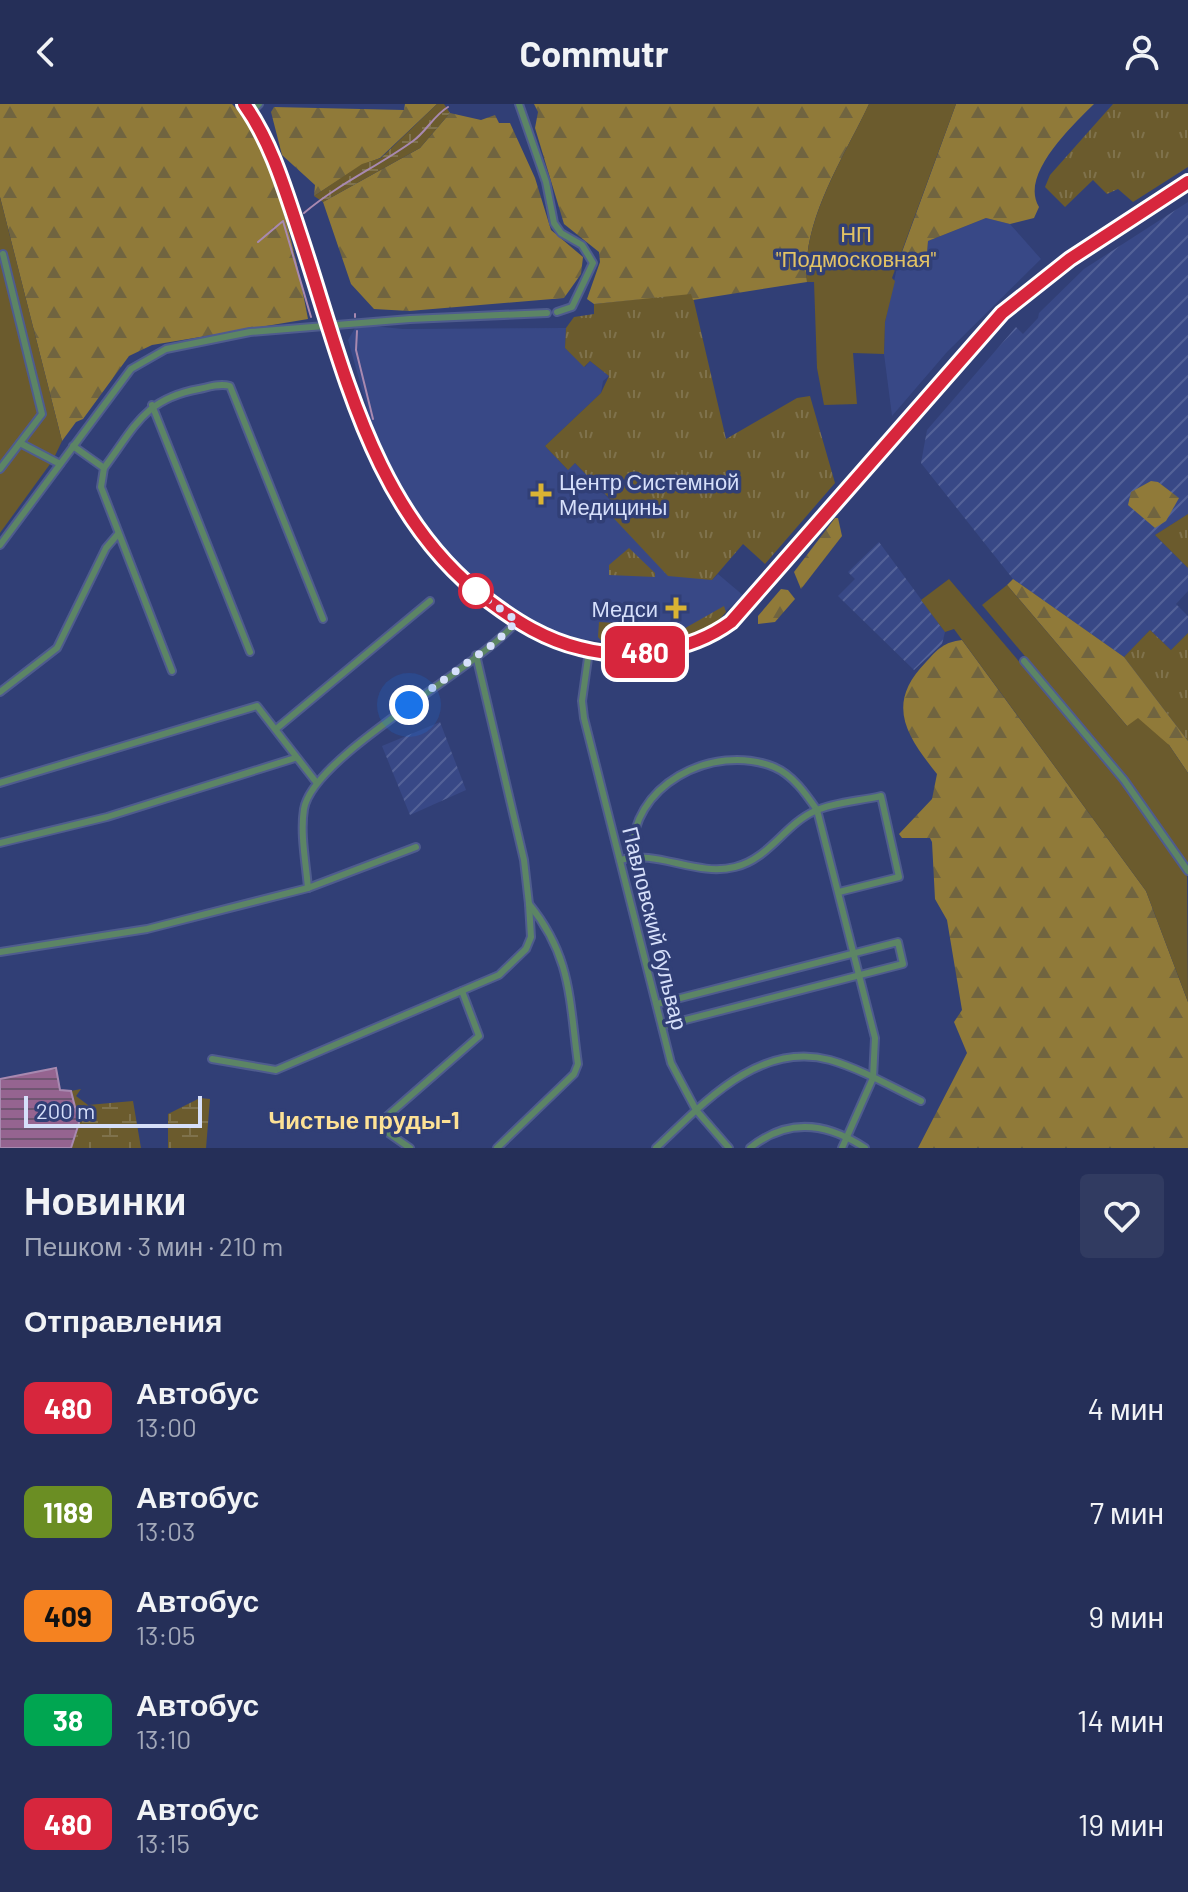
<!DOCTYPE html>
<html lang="ru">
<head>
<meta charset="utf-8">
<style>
	:root { --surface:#252f58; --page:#313b61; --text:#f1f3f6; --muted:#a3a9ba }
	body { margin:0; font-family:Barlow,sans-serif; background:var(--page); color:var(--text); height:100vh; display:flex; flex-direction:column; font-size:30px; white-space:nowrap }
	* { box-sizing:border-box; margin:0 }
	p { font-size:26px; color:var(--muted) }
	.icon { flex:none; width:44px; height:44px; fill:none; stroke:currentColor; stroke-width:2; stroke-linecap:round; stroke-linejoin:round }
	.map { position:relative; height:1044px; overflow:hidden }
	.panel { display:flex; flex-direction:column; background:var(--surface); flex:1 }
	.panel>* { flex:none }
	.badge { padding:0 16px; border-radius:12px; font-size:28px; line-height:52px }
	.scale { position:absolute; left:24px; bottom:20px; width:178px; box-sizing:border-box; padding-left:8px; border:4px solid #d6dffa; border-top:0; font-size:22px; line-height:28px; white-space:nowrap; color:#d6dffa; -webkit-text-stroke:6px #313f76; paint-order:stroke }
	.you { position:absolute; width:40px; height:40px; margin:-20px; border:6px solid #fff; border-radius:50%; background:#1a73e8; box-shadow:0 0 0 12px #1a73e833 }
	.map>.badge { position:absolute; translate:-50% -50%; box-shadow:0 0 0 4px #fff }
	h2 { padding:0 24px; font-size:30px; line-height:72px }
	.round { display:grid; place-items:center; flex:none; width:84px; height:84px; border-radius:8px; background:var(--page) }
	.overview { display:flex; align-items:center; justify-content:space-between; height:136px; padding:0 24px }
	h1 { font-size:38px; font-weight:700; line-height:60px }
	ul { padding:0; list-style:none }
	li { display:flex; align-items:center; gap:24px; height:104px; padding:0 24px }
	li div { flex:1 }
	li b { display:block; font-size:30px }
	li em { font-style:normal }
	li .badge { min-width:88px; font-weight:700; text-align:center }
	header { display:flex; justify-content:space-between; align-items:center; height:104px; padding:0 24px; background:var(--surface); font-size:36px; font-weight:700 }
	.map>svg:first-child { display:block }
	.built { fill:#384886 }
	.industrial { fill:url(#industrial-furrows) }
	.grass { fill:url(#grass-tufts) }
	.forest { fill:url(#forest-firs) }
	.wetland { fill:url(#wetland-marsh) }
	.green { fill:#6b5b2d }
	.water { fill:url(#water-rules); stroke:#a889b0; stroke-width:2 }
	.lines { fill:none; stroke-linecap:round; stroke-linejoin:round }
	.stream { stroke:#a889b0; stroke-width:2 }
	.minor-casing { stroke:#4f5c8e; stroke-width:10 }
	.major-casing { stroke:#4f5c8e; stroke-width:11 }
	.minor { stroke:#5c8565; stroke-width:6 }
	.major { stroke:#6dc483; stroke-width:7 }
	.line-casing { stroke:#fff; stroke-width:18 }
	.line { stroke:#d7263d; stroke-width:12 }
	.walk { stroke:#d6dffa; stroke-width:8; stroke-dasharray:0 14.4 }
	.poi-dot { fill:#dab333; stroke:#313f76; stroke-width:3 }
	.stop-dot { fill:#fff; stroke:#d7263d; stroke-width:4 }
	.labels { text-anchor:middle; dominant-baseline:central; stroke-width:7; stroke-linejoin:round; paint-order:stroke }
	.park-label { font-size:22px; fill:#e2c265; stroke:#313f76 }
	.poi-label { font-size:22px; fill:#d6dffa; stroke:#313f76; text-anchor:start }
	.street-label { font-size:22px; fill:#d6dffa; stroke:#313f76 }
	.neighbourhood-label { font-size:24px; font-weight:bold; fill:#fde195; stroke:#313f76 }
</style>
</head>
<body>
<header><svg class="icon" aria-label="back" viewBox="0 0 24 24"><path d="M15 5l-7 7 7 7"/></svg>Commutr<svg class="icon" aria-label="person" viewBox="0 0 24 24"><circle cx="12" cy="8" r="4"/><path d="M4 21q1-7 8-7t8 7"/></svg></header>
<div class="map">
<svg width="1188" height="1044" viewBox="0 0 1188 1044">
	<defs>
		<pattern id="industrial-furrows" width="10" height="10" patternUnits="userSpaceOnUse" patternTransform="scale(2)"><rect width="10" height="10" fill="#384886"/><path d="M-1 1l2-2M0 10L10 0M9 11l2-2" fill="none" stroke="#546298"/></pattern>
		<pattern id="grass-tufts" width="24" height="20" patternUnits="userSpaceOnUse" patternTransform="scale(2)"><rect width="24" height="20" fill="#6b5b2d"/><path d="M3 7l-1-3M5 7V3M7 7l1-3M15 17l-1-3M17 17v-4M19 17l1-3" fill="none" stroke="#7f724c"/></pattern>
		<pattern id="forest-firs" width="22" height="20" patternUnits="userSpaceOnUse" patternTransform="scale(2)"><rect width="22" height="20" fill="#907a39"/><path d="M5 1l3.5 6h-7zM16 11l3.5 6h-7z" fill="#706440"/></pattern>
		<pattern id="wetland-marsh" width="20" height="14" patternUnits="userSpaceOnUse" patternTransform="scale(2)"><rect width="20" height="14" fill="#6b5b2d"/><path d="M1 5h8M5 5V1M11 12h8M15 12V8" fill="none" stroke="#7f724c"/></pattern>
		<pattern id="water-rules" width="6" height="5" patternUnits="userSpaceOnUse" patternTransform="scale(2)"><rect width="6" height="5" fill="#956490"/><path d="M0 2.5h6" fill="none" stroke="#6f5571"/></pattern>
	</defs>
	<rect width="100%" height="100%" fill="#313f76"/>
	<!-- built -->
	<g class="built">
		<polygon points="986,114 1010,120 1041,155 947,248 892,312 884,250 885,218 898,159 927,149 928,137"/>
		<polygon points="373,222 403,225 566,224 565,244 585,263 590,257 609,272 603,277 601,289 545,342 567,365 575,359 613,399 606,405 705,475 712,476 718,470 744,492 705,524 681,533 629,540 562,533 500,497 438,441 390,368 377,339 348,236 355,224"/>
	</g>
	<!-- industrial -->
	<g class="industrial">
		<polygon points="1188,98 1188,410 1155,431 1188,464 1188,487 1176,500 1188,512 1188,529 1171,546 1150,526 1124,553 1013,475 921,359 927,326 1016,223 1023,230 1038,214 1039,209 1084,165"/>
		<polygon points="879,438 945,528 942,540 914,566 838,492 855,475 848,468"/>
		<polygon points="440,618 466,686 410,711 382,642"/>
	</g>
	<!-- grass -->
	<g class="grass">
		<polygon points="1113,0 1188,0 1188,63 1133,98 1118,85 1107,90 1093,76 1065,103 1045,83 1050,71"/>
		<polygon points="692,189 726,335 797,294 810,292 835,379 765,460 743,440 712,476 668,472 606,406 613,398 575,359 568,366 545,342 601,289 609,272 590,257 584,263 565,244 566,224 574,213 594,210 594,200"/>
		<polygon points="1188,410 1188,464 1155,431"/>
		<polygon points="629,444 655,469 655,473 609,471 609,461"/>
		<path d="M724 502 726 508C701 541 641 540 603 539L598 533 599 518 616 519 620 527H680Z"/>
		<polygon points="1150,526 1171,546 1188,529 1188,637 1124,553"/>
	</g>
	<!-- forest -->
	<g class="forest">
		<path d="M0 0H232C274 44 297 156 308 215L152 241 129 252 83 315 76 318 62 337 0 93Z"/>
		<polygon points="405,0 437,0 380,54 362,61 314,92 315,81 282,51 271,8 274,3 404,6"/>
		<path d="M534 0H869C844 53 801 117 807 178L693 196 691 190 594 200 587 195 600 158 599 148 564 120 535 24 538 8Z"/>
		<path d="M956 0H1094C1073 21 1019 71 1039 103L1034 114 1010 120 986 114 928 137 927 149 898 159Z"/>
		<polygon points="450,9 481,16 495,11 499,19 510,19 535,74 551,126 583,153 581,170 564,194 409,207 374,205 351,180 323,98 420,44"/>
		<polygon points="1151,377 1158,378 1179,394 1166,417 1155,424 1128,401 1131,388"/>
		<polygon points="835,414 838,414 842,432 801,485 794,468"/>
		<polygon points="1013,475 1124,553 1188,637 1188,669 1169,641 1127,622 1007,481"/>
		<polygon points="781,485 788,486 795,495 775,518 758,520 758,512"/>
		<path d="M962 536 1146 787 1188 898V1044H918L967 949 954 918 962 906 947 816 935 795 932 738 930 734H902L899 730 932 695 937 670C906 631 885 600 926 558 938 545 944 538 962 536Z"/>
	</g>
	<!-- wetland -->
	<g class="wetland">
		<polygon points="437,0 444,0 450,9 420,44 323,98 314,92 362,60 381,54"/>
		<polygon points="81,985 76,992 88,1001 133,997 141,1044 71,1044 79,1019 71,987"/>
		<polygon points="200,994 210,995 206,1044 168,1044 168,1010"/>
	</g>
	<!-- green -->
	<g class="green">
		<path d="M869 0H956L892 174 895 177 885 218 884 250 853 249 857 300 824 301 817 264 814 178H807C801 118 844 53 869 0Z"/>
		<polygon points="0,93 62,337 53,356 0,429"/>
		<polygon points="949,475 1122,679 1187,772 1188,898 1146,787 954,525 945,528 921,496"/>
		<polygon points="1007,481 1127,622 1138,614 1169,641 1188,669 1188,761 1127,674 982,501"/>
	</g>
	<!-- water -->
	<polygon class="water" points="56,964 60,986 71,987 79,1019 71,1044 0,1044 0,975"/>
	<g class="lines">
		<!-- stream -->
		<g class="stream">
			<path d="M304 109C338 80 377 63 413 37 426 28 434 11 448 3"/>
			<polyline points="258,138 283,117 311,213"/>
			<polyline points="355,210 355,213"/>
			<polyline points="357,227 356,246 373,315"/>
		</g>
		<!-- minor casing -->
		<g class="minor-casing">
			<g id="minor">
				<polyline points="519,0 546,78 554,119 561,129 582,141 593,159 572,203 557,208"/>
				<polyline points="250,9 259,0"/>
				<polyline points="152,301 250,548"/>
				<polyline points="20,339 60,360"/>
				<polyline points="73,342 104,364 101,383 172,567"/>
				<path d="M104 364C135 323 144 295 199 285 209 283 220 279 230 282L323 515"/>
				<polyline points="0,365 42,310 3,150"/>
				<polyline points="0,441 131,265 166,245 250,228 410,215 547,209"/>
				<polyline points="589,547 582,597 584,614 671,959 696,1006 729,1044"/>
				<polyline points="1024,557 1124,676 1188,767"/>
				<polyline points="0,588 57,544 106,444 118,430"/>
				<polyline points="276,625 430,497"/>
				<polyline points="0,679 257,602 316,678"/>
				<polyline points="0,739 107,713 295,654"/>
				<path d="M633 752C628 682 713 638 774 663 793 671 806 690 817 706L875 934 873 974 842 1044"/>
				<path d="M620 756C657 745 696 773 735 763 769 755 785 720 815 707 834 698 860 697 881 692L899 773 839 788"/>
				<polyline points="308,784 416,743"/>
				<path d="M0 848 147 825 308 784C306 759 300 730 304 705 313 651 478 565 517 517"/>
				<polyline points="657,900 898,838 903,860 662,922"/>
				<polyline points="212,955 276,966 499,871 526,845 531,833 529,800 524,756 476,551"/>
				<polyline points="410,1044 377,1021 479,932 462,887"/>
				<path d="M497 1044 574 970 578 960C569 895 572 853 529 800"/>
				<path d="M656 1044C703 1000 758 937 830 956 861 965 892 983 921 997"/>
				<path d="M750 1044C787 1014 826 1018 865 1044"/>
			</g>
		</g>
		<!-- major casing -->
		<g class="major-casing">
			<path id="major" d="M244 0C271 38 284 85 299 128 343 260 371 409 489 497 517 518 546 536 580 545 629 557 690 548 731 518L1002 209 1070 155 1188 78"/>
		</g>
		<!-- minor -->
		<use href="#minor" class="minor"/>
		<!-- major -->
		<use href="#major" class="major"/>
	</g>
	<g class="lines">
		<!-- line casing -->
		<g class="line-casing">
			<path id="line" d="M244 0C272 39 286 89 301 134 344 264 373 411 489 497 517 518 546 536 580 544 629 557 690 548 731 518L1002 209 1070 155 1188 78"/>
		</g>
		<!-- line -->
		<use href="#line" class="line"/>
		<!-- walk -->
		<polyline class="walk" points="409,601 496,538 517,517 476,487"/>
	</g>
	<!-- markers -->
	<g class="poi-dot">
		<path d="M537 378h8v8h8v8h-8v8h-8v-8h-8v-8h8z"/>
		<path d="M672 492h8v8h8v8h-8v8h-8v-8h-8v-8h8z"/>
	</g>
	<circle class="stop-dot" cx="476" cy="487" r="16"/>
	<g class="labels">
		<!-- park labels -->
		<g class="park-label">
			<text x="856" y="129">НП<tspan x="856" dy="25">"Подмосковная"</tspan></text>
		</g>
		<!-- poi labels -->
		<g class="poi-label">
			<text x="559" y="377">Центр Системной<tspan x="559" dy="25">Медицины</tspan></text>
			<text x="658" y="504" text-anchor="end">Медси</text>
		</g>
		<!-- street labels -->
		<g class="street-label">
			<text transform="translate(656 824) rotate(76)">Павловский бульвар</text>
		</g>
		<!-- neighbourhood labels -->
		<g class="neighbourhood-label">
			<text x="364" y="1015">Чистые пруды-1</text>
		</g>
	</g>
</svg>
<div class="scale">200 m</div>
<div class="you" style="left:409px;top:601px"></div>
<b class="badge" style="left:645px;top:548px;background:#d7263d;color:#fff">480</b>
</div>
<section class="panel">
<div class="overview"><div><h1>Новинки</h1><p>Пешком · 3 мин · 210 m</p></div><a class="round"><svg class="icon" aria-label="heart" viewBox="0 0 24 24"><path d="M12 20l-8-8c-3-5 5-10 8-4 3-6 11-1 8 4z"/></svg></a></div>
<h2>Отправления</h2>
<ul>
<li><span class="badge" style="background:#d7263d;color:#fff">480</span><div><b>Автобус</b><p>13:00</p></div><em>4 мин</em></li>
<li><span class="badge" style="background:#6b8e23;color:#fff">1189</span><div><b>Автобус</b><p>13:03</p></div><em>7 мин</em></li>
<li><span class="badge" style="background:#f58220;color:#111">409</span><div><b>Автобус</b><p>13:05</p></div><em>9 мин</em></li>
<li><span class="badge" style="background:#00a651;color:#fff">38</span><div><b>Автобус</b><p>13:10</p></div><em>14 мин</em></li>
<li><span class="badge" style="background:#d7263d;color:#fff">480</span><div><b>Автобус</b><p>13:15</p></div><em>19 мин</em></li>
</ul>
</section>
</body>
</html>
